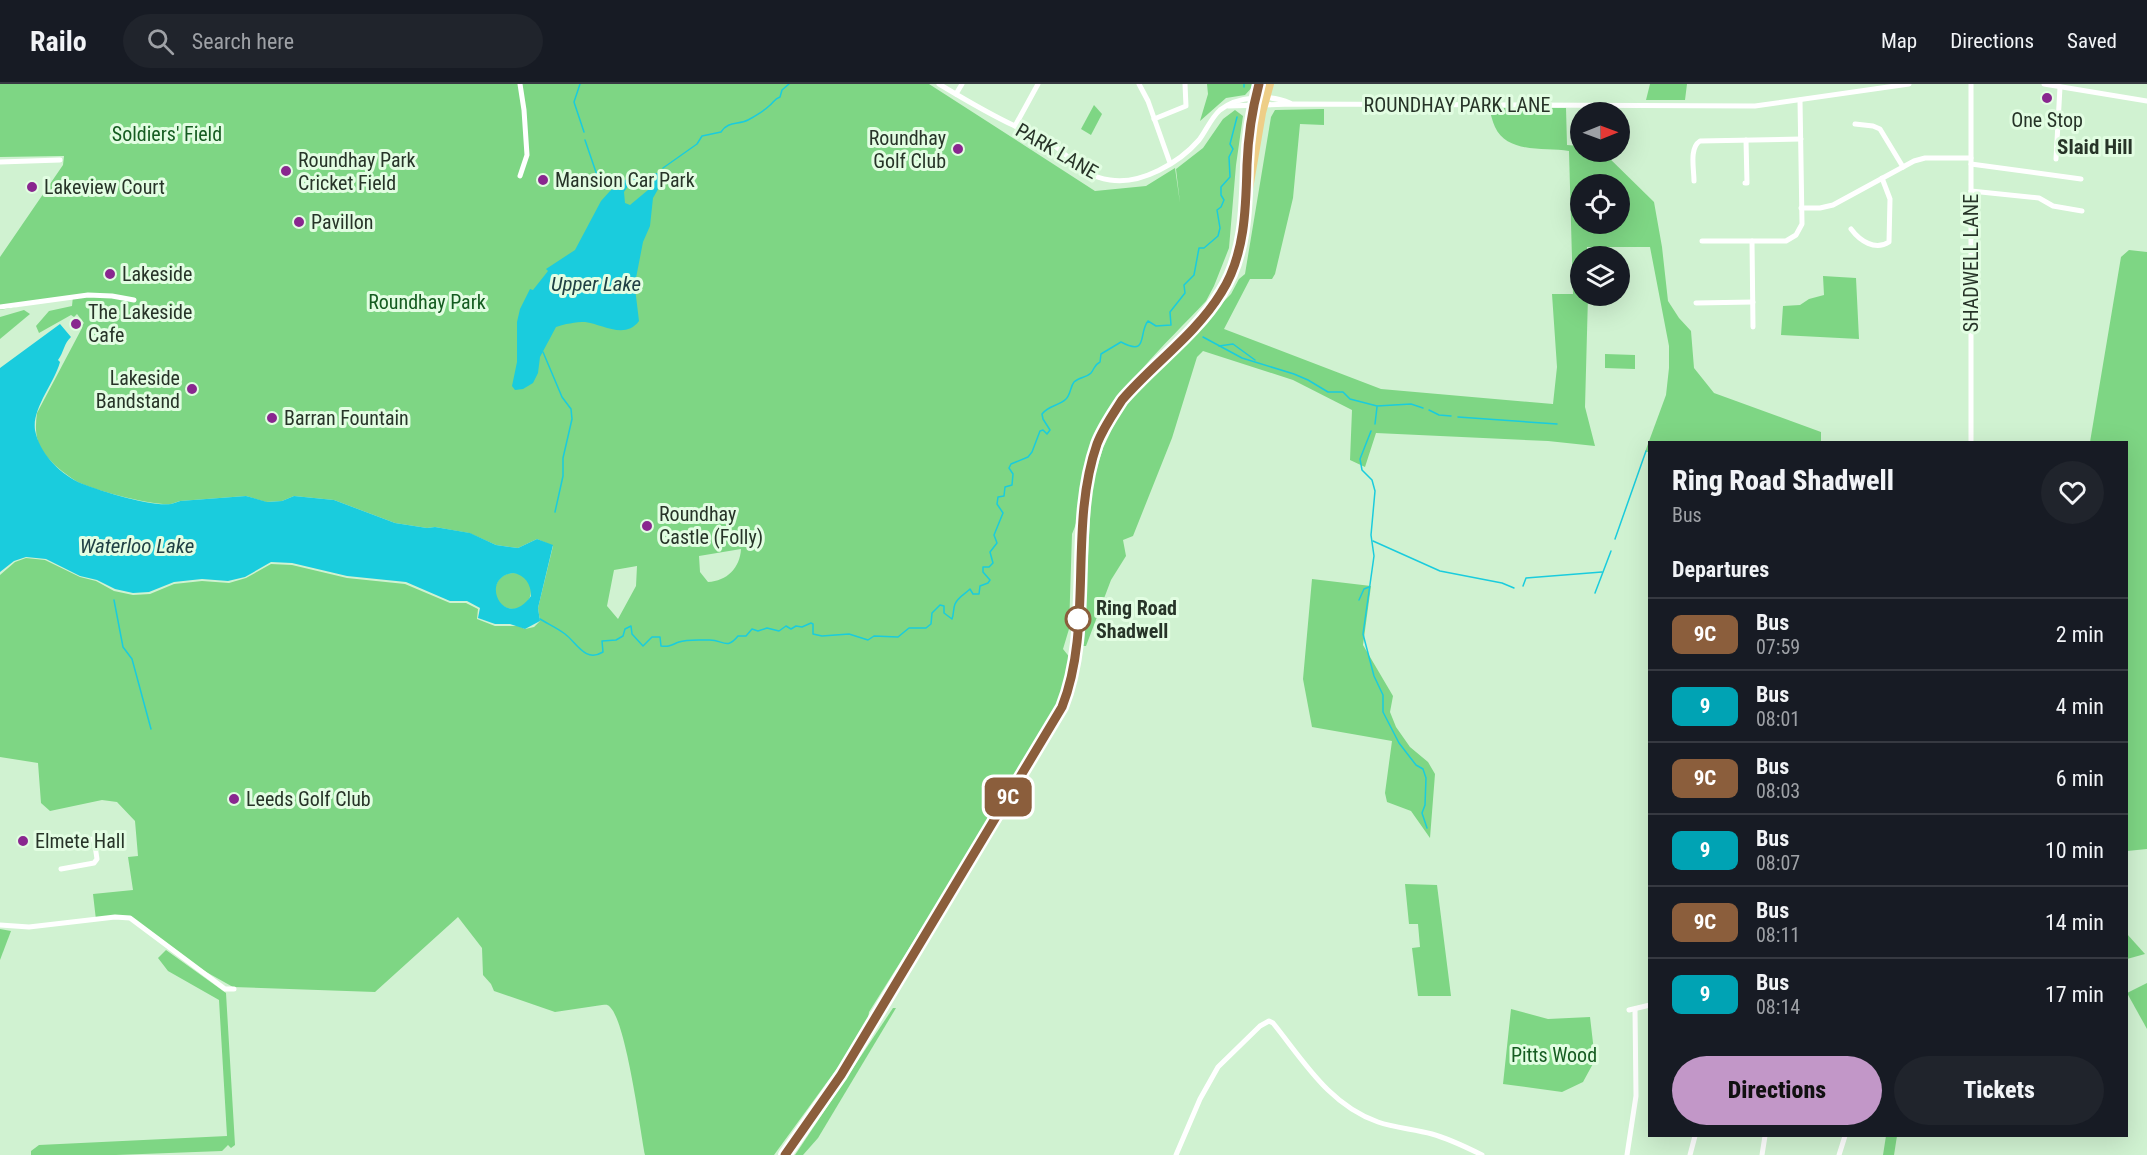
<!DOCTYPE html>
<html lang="en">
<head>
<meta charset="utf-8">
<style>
	:root { --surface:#171b24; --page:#20242c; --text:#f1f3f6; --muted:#9ea1a6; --line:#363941; --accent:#c297c8 }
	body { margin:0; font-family:"Roboto Condensed",sans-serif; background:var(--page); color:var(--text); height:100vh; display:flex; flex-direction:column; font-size:22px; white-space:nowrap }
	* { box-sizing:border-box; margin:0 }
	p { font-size:20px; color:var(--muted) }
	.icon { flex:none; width:33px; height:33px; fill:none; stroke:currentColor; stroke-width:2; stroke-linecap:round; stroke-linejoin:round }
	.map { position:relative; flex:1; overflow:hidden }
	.details { position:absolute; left:1648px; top:357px; width:480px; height:696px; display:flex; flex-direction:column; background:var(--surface); border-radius:0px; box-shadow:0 6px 24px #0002 }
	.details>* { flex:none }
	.badge { padding:0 12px; border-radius:9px; font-size:21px; line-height:39px }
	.needle { width:39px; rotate:89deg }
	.controls { position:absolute; left:1570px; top:18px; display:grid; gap:12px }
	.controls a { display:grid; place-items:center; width:60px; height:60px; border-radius:50%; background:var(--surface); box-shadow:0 6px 24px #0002; font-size:30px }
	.map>.badge { position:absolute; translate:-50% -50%; box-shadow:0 0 0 3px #fff }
	h2 { padding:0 24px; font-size:22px; line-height:54px }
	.round { display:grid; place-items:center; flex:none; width:63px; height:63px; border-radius:32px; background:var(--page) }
	.headline { display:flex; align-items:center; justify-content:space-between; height:102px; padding:0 24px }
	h1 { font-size:28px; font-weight:800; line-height:45px }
	.cta { display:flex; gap:12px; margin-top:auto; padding:12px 24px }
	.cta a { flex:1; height:69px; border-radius:36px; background:var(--accent); color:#111; font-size:24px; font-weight:800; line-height:69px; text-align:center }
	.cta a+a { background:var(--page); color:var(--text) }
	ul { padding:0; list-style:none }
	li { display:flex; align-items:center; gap:18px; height:72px; padding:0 24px; border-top:2px solid var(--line) }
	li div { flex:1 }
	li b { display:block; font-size:22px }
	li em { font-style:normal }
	li .badge { min-width:66px; font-weight:700; text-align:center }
	header { display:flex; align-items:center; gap:36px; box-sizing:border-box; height:84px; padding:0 30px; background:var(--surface); border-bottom:2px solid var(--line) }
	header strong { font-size:28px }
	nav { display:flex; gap:33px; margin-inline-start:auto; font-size:21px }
	.search { width:420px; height:54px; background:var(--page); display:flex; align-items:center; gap:15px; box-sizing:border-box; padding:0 21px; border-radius:33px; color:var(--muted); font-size:22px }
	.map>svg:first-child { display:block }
	.green { fill:#7ed684; fill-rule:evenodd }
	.water { fill:#1accdd; fill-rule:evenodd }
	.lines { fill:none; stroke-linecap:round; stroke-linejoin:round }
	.stream { stroke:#1accdd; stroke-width:1.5 }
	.minor { stroke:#fff; stroke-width:5 }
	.highway { stroke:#eece87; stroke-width:8 }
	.line-casing { stroke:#fff; stroke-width:14 }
	.line { stroke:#8b5e3c; stroke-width:9 }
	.poi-dot { fill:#89278f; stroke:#e2fde2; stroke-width:2 }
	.stop-dot { fill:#fff; stroke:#8b5e3c; stroke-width:3 }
	.labels { text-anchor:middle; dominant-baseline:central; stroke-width:6; stroke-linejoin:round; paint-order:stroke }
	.street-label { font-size:20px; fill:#273428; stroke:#e2fde2 }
	.poi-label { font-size:20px; fill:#273428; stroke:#e2fde2; text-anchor:start }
	.park-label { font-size:20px; fill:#155c21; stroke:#e2fde2 }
	.stop-label { font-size:20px; font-weight:bold; fill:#273428; stroke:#e2fde2; text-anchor:start }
	.neighbourhood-label { font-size:21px; font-weight:bold; fill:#273428; stroke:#e2fde2 }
	.water-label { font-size:21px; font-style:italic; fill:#204044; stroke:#e2fde2 }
</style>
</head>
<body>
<header>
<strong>Railo</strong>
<div class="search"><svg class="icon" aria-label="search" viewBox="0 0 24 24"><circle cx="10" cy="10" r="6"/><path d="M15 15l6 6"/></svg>Search here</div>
<nav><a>Map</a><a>Directions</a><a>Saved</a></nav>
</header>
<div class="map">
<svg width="2147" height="1071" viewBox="0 0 2147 1071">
	<rect width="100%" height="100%" fill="#d0f2d1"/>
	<!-- green -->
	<g class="green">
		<path d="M0 0H929L1095 107 1146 102 1175 84 1180 119 1176 85 1203 64 1223 35 1235 26 1243 32 1236 81 1229 164 1214 202 1206 217C1166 260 1111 309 1091 365 1081 392 1084 423 1072 450L1069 545 1063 565 1071 575 1067 598 1058 620 977 756 869 928 868 935 841 979 774 1071H645C640 1044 626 938 610 923 607 920 606 921 602 921L555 928 494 907 491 900 483 891 482 864 458 833 375 908 233 903 199 884 130 834 96 836 93 810 133 806 128 773 138 772 135 737 117 718 102 716 50 727 41 719 38 679 0 673V491L15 478 26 474 45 476 80 493 96 497 114 507 133 511 150 510 174 500 202 497 229 499 246 494 271 480 292 481 347 494 405 500 450 519H466L478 525 477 535 495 542H518L525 545 534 543 540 537 538 524 553 462 537 455 518 464 496 461 469 449 435 443 427 444 395 439 334 416 294 412 282 417 266 418 246 412 180 417C179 417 172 420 171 420 153 422 92 406 76 397 65 390 51 379 44 369 35 357 35 343 37 329L82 244 81 242 84 239 77 230 74 233 71 231 39 249 36 242 49 227 72 222 73 212 0 226V173L63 81 64 72 0 73ZM741 465C740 484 727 497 708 498L700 488 699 472ZM637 482 636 502 618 535 607 522 614 486Z"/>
		<polygon points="1207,0 1255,0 1245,11 1226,14 1200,37 1208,10"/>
		<polygon points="1650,0 1687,0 1685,16 1646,16"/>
		<polygon points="1094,21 1102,30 1091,51 1081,45"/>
		<path d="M1489 24H1566L1567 61 1581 62V68H1603L1654 118 1662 163 1668 217 1679 234 1691 247 1694 284 1714 309 1821 348V358H1650V368H1645L1666 311 1669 284V262L1650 163H1587V172H1581V212H1588L1585 323 1595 362 1548 357 1376 349 1365 383 1350 376 1352 326 1293 296 1203 267 1197 273 1172 354 1133 452 1123 456 1126 472 1111 496 1086 562H1083L1092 400 1103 364 1121 326 1148 294 1231 210 1239 195 1245 190 1271 33 1275 26 1324 25V41L1300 40 1293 114 1275 190 1272 195H1250L1224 245 1381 305 1553 320 1557 283 1552 210H1573L1569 67C1545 63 1507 70 1495 43 1492 37 1491 30 1489 24ZM1581 100H1620V140H1581Z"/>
		<polygon points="2129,166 2147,168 2147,765 2127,767 2127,358 2090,358 2121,173"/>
		<polygon points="1823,192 1856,194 1859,255 1781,251 1783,222 1800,221 1809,215 1824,211"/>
		<polygon points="24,226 30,230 0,255 0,233"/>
		<polygon points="1605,270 1635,271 1635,285 1605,284"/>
		<circle cx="513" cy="507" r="18"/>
		<polygon points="1312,495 1371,502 1363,561 1393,612 1390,628 1396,643 1410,663 1428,678 1435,690 1430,754 1411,727 1387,718 1385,709 1392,657 1312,643 1303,595"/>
		<polygon points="1405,800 1437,801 1451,912 1418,912 1412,864 1420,863 1418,840 1409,840"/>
		<polygon points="0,845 11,847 0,876"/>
		<polygon points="2127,850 2145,870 2127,875"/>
		<polygon points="166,866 226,909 235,1061 231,1064 228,1061 222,1067 116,1071 31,1071 31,1067 39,1061 227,1052 219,916 168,887 158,874"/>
		<polygon points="2147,899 2147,945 2127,909"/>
		<polygon points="893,924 896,924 818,1054 803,1071 795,1071"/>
		<polygon points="1511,925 1548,935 1590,933 1595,976 1583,998 1562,1008 1503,1000"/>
		<polygon points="1886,1052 1897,1052 1894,1071 1883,1071"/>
	</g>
	<!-- water -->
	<g class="water">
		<path d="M657 89 661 93V100L653 114 650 142 643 158 636 194 635 204 639 237C625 256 602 240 585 238 576 238 564 240 556 243L540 273 538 289 533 299 523 305 515 306 512 302 517 278V238L520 225 530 205 533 206 548 187 546 185 575 166 601 117 610 107 629 93ZM651 94 654 96V101L630 121 625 119 624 108 630 99Z"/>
		<path d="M60 240 71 253C64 259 64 268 58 276L60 278C54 300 32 324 35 346 39 368 58 388 78 398 96 406 152 423 171 420 172 420 180 417 180 417L246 412 267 418 282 417 294 412 334 416 395 439 427 444 435 443 470 449 496 461 518 464 537 455 553 461 538 524 540 537 525 545 510 540H495L478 534 480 524 467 517H450L406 498 347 492 292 479 271 478 245 493 228 497 202 495 174 498 149 508 133 509 115 505 97 496 80 492 46 475 26 473 14 477 0 488V284ZM513 489C525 491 531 500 531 512 505 549 477 494 513 489Z"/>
	</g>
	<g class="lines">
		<!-- stream -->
		<g class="stream">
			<polyline points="580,0 574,18 584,48"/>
			<polyline points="1244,3 1244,0"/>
			<polyline points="585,56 599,97"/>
			<path d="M663 84 697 60 702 52 721 48C728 37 738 41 748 36 754 33 765 26 769 22 774 18 774 15 780 13L782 6 789 0"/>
			<polyline points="1203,253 1242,274 1294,290 1308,296 1328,308 1343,308 1350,315 1377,322 1411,320 1423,324"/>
			<polyline points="1219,262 1233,260 1255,276"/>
			<polyline points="543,268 562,313 571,325 572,335 563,374 563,392 555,428"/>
			<polyline points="1429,326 1439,331 1451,332"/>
			<polyline points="1458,333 1557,340"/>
			<polyline points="1375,340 1377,323"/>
			<polyline points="1371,347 1360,375 1362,386 1372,396 1375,407 1371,451 1374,472 1363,550 1374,592 1383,611 1383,628 1399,659 1416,681 1423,685 1426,694 1425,721 1422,729 1427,744"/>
			<polyline points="1615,455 1646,367"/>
			<polyline points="1373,457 1440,487 1502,499 1514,504"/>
			<polyline points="1523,502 1526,494 1602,488"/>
			<polyline points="1595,509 1611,467"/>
			<polyline points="114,516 123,563 132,575 151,645"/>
			<polyline points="1359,516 1364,505 1369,503"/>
			<path d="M540 535C548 540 557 544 565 550 577 559 585 579 603 568L602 557 616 556 623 552 625 545 631 542 632 550 643 562 652 553H660L661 562C670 563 671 561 679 558 687 555 700 556 708 556 723 555 726 567 738 552H746L752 545 758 547 767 544 779 547 786 542 791 545 796 542 802 543 811 539 813 540V550L822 552 849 550 868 556 874 552 898 553 909 544H926L931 540 932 529 940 521 944 522V529L952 535C954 530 953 525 955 520 958 513 965 510 970 505L973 510H979L980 502 988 499 990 496 983 488V483H989L993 479 990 468 997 459 994 451 1003 429 997 420 998 413 1004 412 1005 403 1012 401 1013 390 1009 384 1011 380 1028 373 1032 368 1040 347 1043 346 1047 350 1050 346 1043 335 1042 330C1049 321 1059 322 1066 315 1071 310 1070 303 1074 298 1079 293 1086 294 1091 289 1095 284 1094 281 1100 278L1101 270 1121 258C1149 273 1138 249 1148 237L1156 242 1171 241 1170 228 1185 209 1184 201 1194 191 1199 164H1204L1218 152 1220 144 1217 126 1221 123 1224 116 1221 111V103L1230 93 1229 73 1233 65 1230 60 1237 33"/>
		</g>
		<!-- minor -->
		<g class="minor">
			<path d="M939 0C964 15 989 30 1015 42 1026 48 1038 51 1049 58 1071 72 1081 92 1110 96 1141 101 1179 79 1199 56 1206 47 1211 34 1220 26 1237 12 1270 10 1290 19"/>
			<polyline points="1139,0 1148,17 1170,79"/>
			<polyline points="1971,0 1971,358"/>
			<polyline points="2044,0 2147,17"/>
			<polyline points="956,10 962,0"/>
			<polyline points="1228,22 1292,20 1755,22 1909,0"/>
			<polyline points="1154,35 1186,22 1185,0"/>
			<polyline points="1855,40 1873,42 1880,45 1903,83"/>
			<polyline points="1015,42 1038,0"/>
			<polyline points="2056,75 2060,3"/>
			<polyline points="0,78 60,76"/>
			<polyline points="1971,80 2081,95"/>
			<polyline points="520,92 527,71 524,26 520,0"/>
			<path d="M1694 97C1694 85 1689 64 1700 57L1801 55"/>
			<polyline points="1745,99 1747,99 1746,56"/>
			<polyline points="1971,107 2039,114 2053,122 2082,127"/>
			<polyline points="1801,124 1820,124 1833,121 1914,77 1925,74 1971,74"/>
			<path d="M1851 145C1860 157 1875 167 1889 158L1890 115 1882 94"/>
			<polyline points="1702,157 1786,157 1796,151 1802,140 1800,16"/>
			<polyline points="1752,157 1753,243"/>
			<polyline points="1696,219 1753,218"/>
			<polyline points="0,223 88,211 112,212 134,216"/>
			<polyline points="61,785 94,779 97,775 94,755 68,758"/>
			<polyline points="0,841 29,843 115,833 130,834 225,905 234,905"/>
			<polyline points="1629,926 1650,921"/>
			<path d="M1176 1071 1200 1015 1218 983 1260 942 1269 937 1273 939C1303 976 1329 1021 1378 1038 1395 1044 1414 1045 1432 1050 1450 1055 1466 1063 1482 1071"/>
			<polyline points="1627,1071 1636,1012 1635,925"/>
			<polyline points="1690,1071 1695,1052"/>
			<polyline points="1762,1071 1765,1052"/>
			<polyline points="1839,1071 1845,1052"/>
		</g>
		<!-- highway -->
		<g class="highway">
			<polyline points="1248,95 1252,34 1259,0"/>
			<path d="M785 1071 841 991 1062 623C1083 570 1080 495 1084 437 1085 410 1088 381 1099 357 1123 300 1177 268 1213 221 1227 204 1234 184 1239 163L1262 29 1270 0"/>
		</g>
	</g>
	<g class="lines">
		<!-- line casing -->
		<g class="line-casing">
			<path id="line" d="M785 1071 841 991 1062 623C1094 542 1068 443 1097 360 1103 344 1113 330 1122 316 1153 280 1196 250 1221 209 1245 172 1246 124 1247 81 1248 54 1252 26 1259 0"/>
		</g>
		<!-- line -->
		<use href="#line" class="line"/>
	</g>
	<!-- markers -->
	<g class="poi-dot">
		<circle cx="2047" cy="14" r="6"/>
		<circle cx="958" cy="65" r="6"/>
		<circle cx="286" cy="87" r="6"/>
		<circle cx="543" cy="96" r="6"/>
		<circle cx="32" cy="103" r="6"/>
		<circle cx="299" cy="138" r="6"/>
		<circle cx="110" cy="190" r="6"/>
		<circle cx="76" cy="240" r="6"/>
		<circle cx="192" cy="305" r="6"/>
		<circle cx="272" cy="334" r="6"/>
		<circle cx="647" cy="442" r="6"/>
		<circle cx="234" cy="715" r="6"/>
		<circle cx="23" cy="757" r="6"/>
	</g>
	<circle class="stop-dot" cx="1078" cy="535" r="12"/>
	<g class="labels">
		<!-- street labels -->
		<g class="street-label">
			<text x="1457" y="21">ROUNDHAY PARK LANE</text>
			<text transform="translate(1057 67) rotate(30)">PARK LANE</text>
			<text transform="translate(1971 179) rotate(-90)">SHADWELL LANE</text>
		</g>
		<!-- poi labels -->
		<g class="poi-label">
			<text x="2047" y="36" text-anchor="middle">One Stop</text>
			<text x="946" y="54" text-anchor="end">Roundhay<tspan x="946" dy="23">Golf Club</tspan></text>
			<text x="298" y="76">Roundhay Park<tspan x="298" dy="23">Cricket Field</tspan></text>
			<text x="555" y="96">Mansion Car Park</text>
			<text x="44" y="103">Lakeview Court</text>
			<text x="311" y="138">Pavillon</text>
			<text x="122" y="190">Lakeside</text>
			<text x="88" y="228">The Lakeside<tspan x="88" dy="23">Cafe</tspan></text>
			<text x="180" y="294" text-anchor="end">Lakeside<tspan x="180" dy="23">Bandstand</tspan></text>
			<text x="284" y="334">Barran Fountain</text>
			<text x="659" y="430">Roundhay<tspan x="659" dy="23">Castle (Folly)</tspan></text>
			<text x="246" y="715">Leeds Golf Club</text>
			<text x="35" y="757">Elmete Hall</text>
		</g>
		<!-- park labels -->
		<g class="park-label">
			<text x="167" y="50">Soldiers' Field</text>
			<text x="427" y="218">Roundhay Park</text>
			<text x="1554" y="971">Pitts Wood</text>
		</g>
		<!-- stop labels -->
		<g class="stop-label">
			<text x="1096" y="524">Ring Road<tspan x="1096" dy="23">Shadwell</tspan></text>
		</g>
		<!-- neighbourhood labels -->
		<g class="neighbourhood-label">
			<text x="2095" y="63">Slaid Hill</text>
		</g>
		<!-- water labels -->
		<g class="water-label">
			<text x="596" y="200">Upper Lake</text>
			<text x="137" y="462">Waterloo Lake</text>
		</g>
	</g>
</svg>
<div class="controls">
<a><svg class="needle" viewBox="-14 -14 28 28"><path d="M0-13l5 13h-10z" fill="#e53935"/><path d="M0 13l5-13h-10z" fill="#9ea1a6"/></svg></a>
<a><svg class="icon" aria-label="locate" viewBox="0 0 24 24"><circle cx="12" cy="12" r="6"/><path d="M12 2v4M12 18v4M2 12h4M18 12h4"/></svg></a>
<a><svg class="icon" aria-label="layers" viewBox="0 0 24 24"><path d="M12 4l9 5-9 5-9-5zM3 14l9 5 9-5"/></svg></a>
</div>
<b class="badge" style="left:1008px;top:713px;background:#8b5e3c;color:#fff">9C</b>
<section class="details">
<div class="headline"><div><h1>Ring Road Shadwell</h1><p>Bus</p></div><a class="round"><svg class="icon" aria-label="heart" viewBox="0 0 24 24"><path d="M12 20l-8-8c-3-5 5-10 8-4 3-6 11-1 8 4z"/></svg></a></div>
<h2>Departures</h2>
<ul>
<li><span class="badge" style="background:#8b5e3c;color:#fff">9C</span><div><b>Bus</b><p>07:59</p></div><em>2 min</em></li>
<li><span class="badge" style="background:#00a3b4;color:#fff">9</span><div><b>Bus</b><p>08:01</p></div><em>4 min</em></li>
<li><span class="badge" style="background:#8b5e3c;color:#fff">9C</span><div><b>Bus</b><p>08:03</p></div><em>6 min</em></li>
<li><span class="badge" style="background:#00a3b4;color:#fff">9</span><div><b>Bus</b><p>08:07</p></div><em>10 min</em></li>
<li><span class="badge" style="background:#8b5e3c;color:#fff">9C</span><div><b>Bus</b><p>08:11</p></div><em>14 min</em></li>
<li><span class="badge" style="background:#00a3b4;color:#fff">9</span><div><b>Bus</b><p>08:14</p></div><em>17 min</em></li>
</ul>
<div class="cta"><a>Directions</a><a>Tickets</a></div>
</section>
</div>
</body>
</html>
